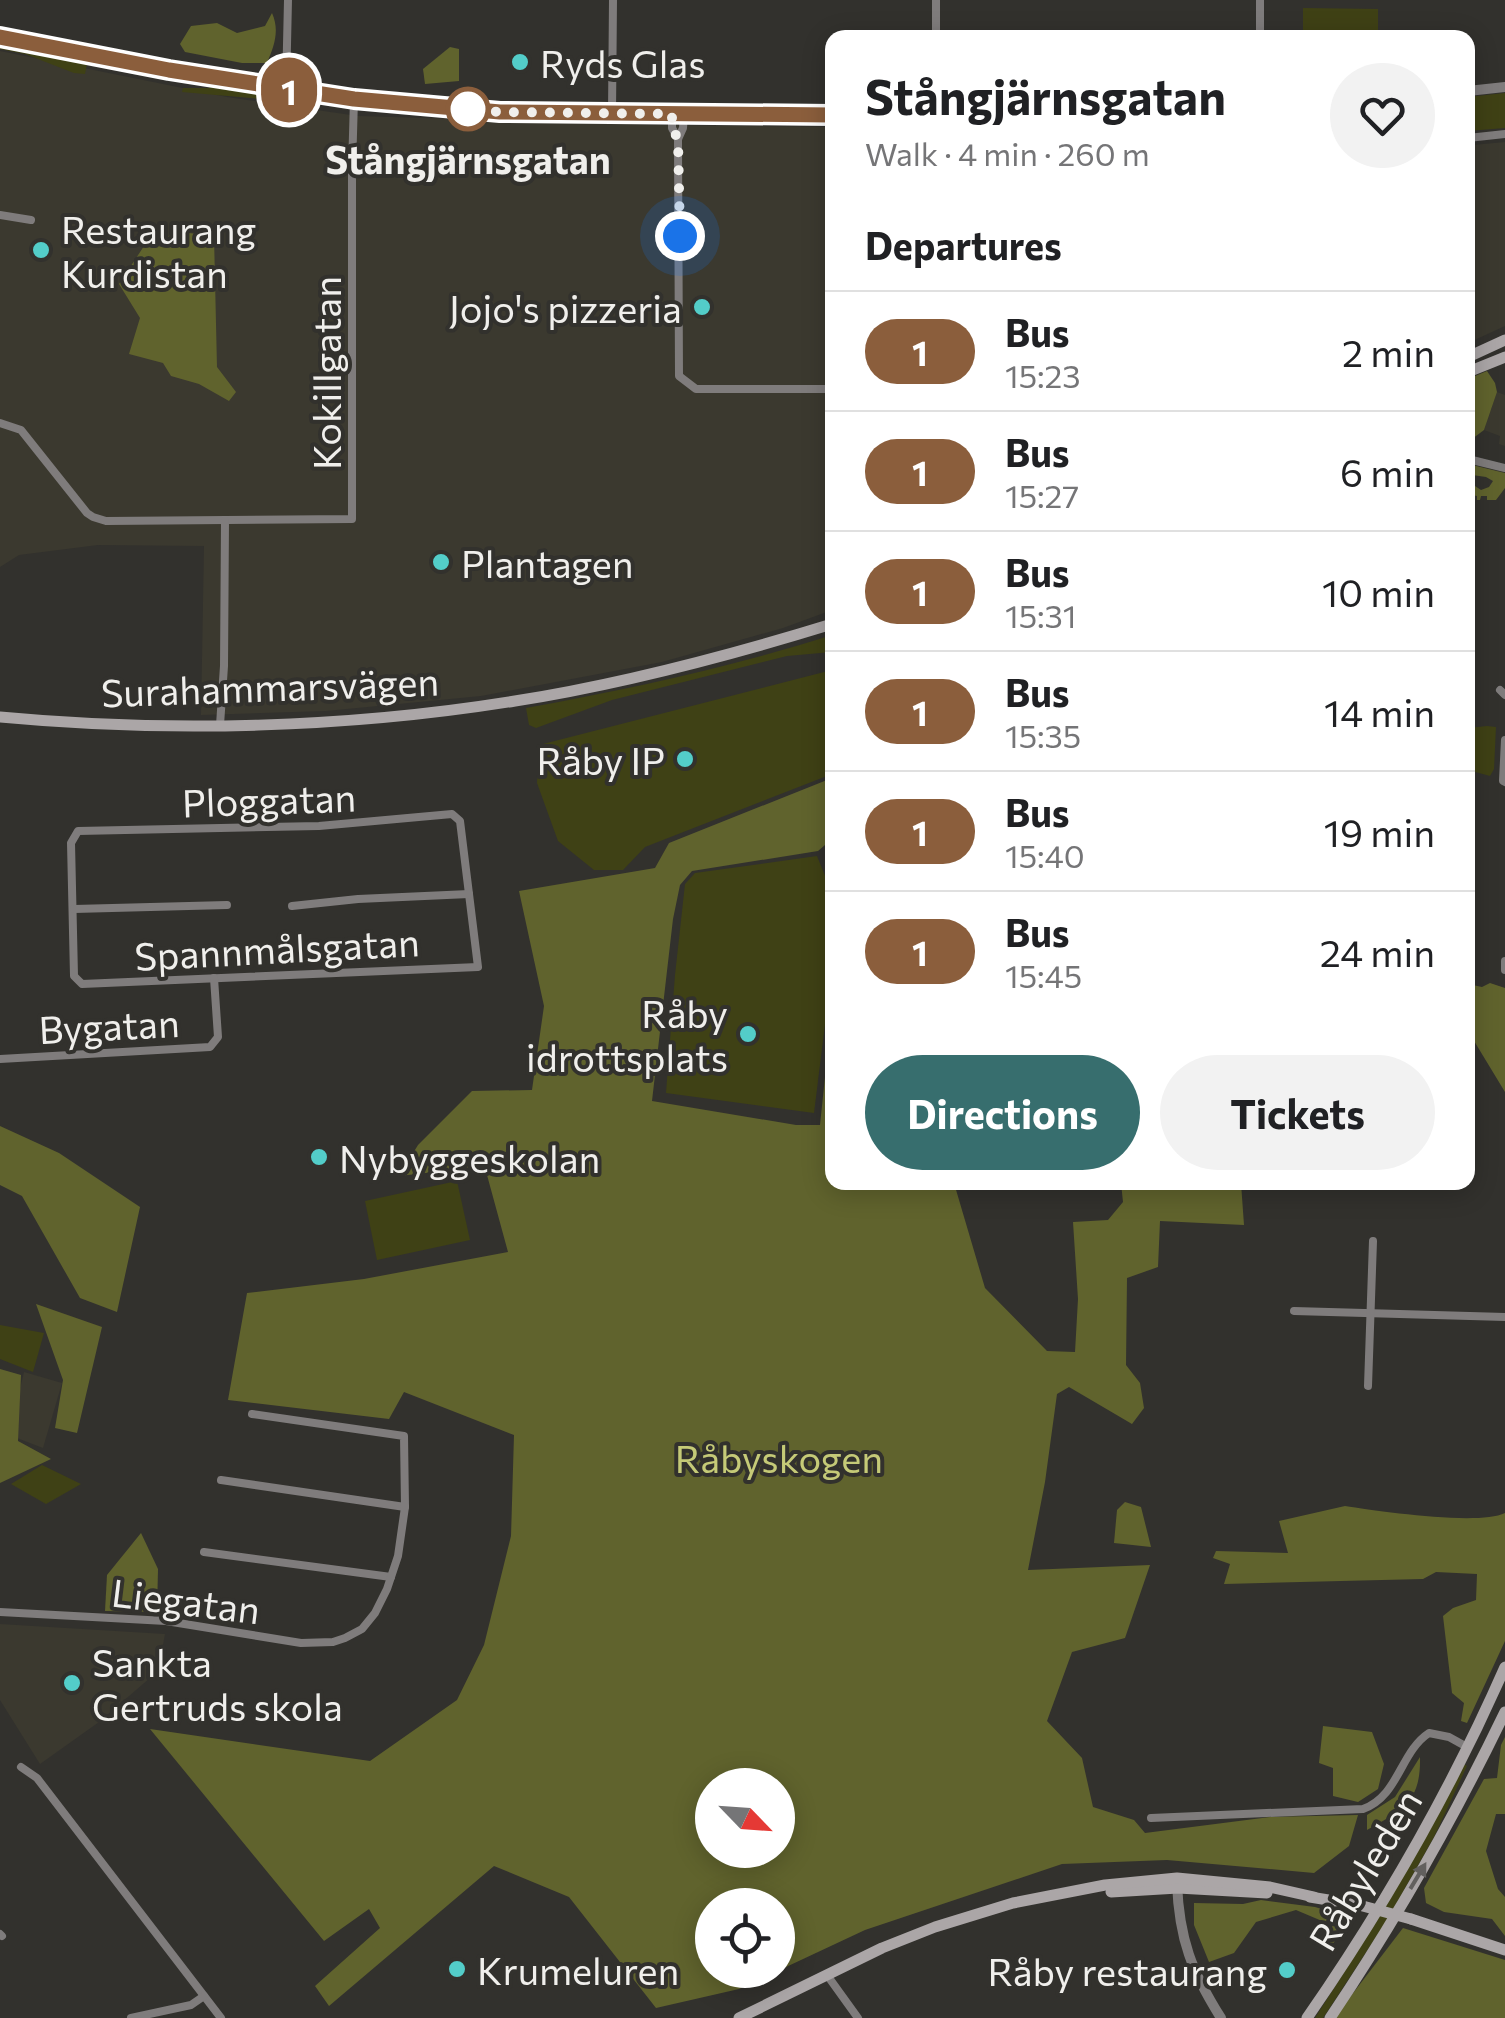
<!DOCTYPE html>
<html lang="en">
<head>
<meta charset="utf-8">
<style>
	:root { --surface:#fff; --page:#f2f2f2; --text:#202124; --muted:#757577; --line:#e0e0e0; --accent:#376e6e }
	body { margin:0; font-family:Commissioner,sans-serif; background:var(--page); color:var(--text); height:100vh; display:flex; flex-direction:column; font-size:38px; white-space:nowrap }
	* { box-sizing:border-box; margin:0 }
	p { font-size:32px; color:var(--muted) }
	.icon { flex:none; width:55px; height:55px; fill:none; stroke:currentColor; stroke-width:2; stroke-linecap:round; stroke-linejoin:round }
	.map { position:relative; flex:1; overflow:hidden }
	.drawer { position:absolute; left:825px; top:30px; width:650px; height:1160px; display:flex; flex-direction:column; background:var(--surface); border-radius:20px; box-shadow:0 5px 25px #0003 }
	.drawer>* { flex:none }
	.badge { padding:0 20px; border-radius:32px; font-size:35px; line-height:65px }
	.needle { width:65px; rotate:115deg }
	.fabs { position:absolute; left:695px; top:1768px; display:grid; gap:20px }
	.fabs a { display:grid; place-items:center; width:100px; height:100px; border-radius:50%; background:var(--surface); box-shadow:0 5px 25px #0003; font-size:50px }
	.you { position:absolute; width:50px; height:50px; margin:-25px; border:8px solid #fff; border-radius:50%; background:#1a73e8; box-shadow:0 0 0 15px #1a73e833 }
	.map>.badge { position:absolute; translate:-50% -50%; box-shadow:0 0 0 5px #fff }
	h2 { padding:0 40px; font-size:38px; line-height:90px }
	.round { display:grid; place-items:center; flex:none; width:105px; height:105px; border-radius:52px; background:var(--page) }
	.overview { display:flex; align-items:center; justify-content:space-between; height:170px; padding:0 40px }
	h1 { font-size:48px; font-weight:700; line-height:75px }
	.action { display:flex; gap:20px; margin-top:auto; padding:20px 40px }
	.action a { flex:1; height:115px; border-radius:60px; background:var(--accent); color:#fff; font-size:40px; font-weight:700; line-height:115px; text-align:center }
	.action a+a { background:var(--page); color:var(--text) }
	ul { padding:0; list-style:none }
	li { display:flex; align-items:center; gap:30px; height:120px; padding:0 40px; border-top:2px solid var(--line) }
	li div { flex:1 }
	li b { display:block; font-size:38px }
	li em { font-style:normal }
	li .badge { min-width:110px; font-weight:700; text-align:center }
	.map>svg:first-child { display:block }
	.built { fill:#3b392f }
	.green { fill:#3f4115 }
	.forest { fill:#60632d; fill-rule:evenodd }
	.lines { fill:none; stroke-linecap:round; stroke-linejoin:round }
	.minor { stroke:#7f7c7c; stroke-width:8 }
	.tertiary { stroke:#7f7c7c; stroke-width:10 }
	.secondary { stroke:#aba6a7; stroke-width:11 }
	.secondary-bridge { stroke:#aba6a7; stroke-width:11 }
	.oneway { fill:#62605e }
	.line-casing { stroke:#fff; stroke-width:22 }
	.line { stroke:#8b5e3c; stroke-width:15 }
	.walk { stroke:#f0efec; stroke-width:10; stroke-dasharray:0 18 }
	.poi-dot { fill:#53cdc9; stroke:#32312d; stroke-width:4 }
	.stop-dot { fill:#fff; stroke:#8b5e3c; stroke-width:5 }
	.labels { text-anchor:middle; dominant-baseline:central; stroke-width:8; stroke-linejoin:round; paint-order:stroke }
	.poi-label { font-size:38px; fill:#f0efec; stroke:#32312d; text-anchor:start }
	.stop-label { font-size:38px; font-weight:bold; fill:#f0efec; stroke:#32312d }
	.street-label { font-size:38px; fill:#f0efec; stroke:#32312d }
	.park-label { font-size:38px; fill:#c5ca77; stroke:#32312d }
</style>
</head>
<body>
<div class="map">
<svg width="1505" height="2018" viewBox="0 0 1505 2018">
	<rect width="100%" height="100%" fill="#32312d"/>
	<!-- built -->
	<g class="built">
		<polygon points="0,51 227,97 358,116 661,125 832,127 832,610 783,628 662,662 481,696 326,711 201,715 204,546 98,545 19,555 0,567"/>
		<polygon points="1468,139 1473,145 1505,142 1505,326 1468,343"/>
		<polygon points="1497,392 1505,395 1505,446 1499,444 1500,436 1484,430"/>
		<polygon points="24,1372 62,1383 43,1448 9,1435"/>
		<polygon points="0,1624 165,1634 158,1671 99,1722 40,1764 0,1700"/>
	</g>
	<!-- green -->
	<g class="green">
		<polygon points="1303,8 1378,9 1378,37 1303,37"/>
		<polygon points="0,42 88,59 85,74 74,73 25,54 0,49"/>
		<polygon points="210,83 332,101 340,106 182,92 183,88 209,88"/>
		<polygon points="1505,93 1505,128 1468,131 1468,97"/>
		<path d="M832 635V652L787 656 612 700 536 728 529 725 526 708C630 689 732 667 832 635Z"/>
		<polygon points="832,670 832,774 645,847 623,870 594,870 558,841 537,783 539,745"/>
		<polygon points="1487,726 1496,727 1494,769 1490,776 1468,770 1468,728"/>
		<polygon points="817,856 832,893 832,968 814,1113 666,1093 675,975 685,884 695,873"/>
		<polygon points="457,1181 470,1240 377,1260 365,1201"/>
		<polygon points="0,1325 44,1333 33,1372 0,1359"/>
		<polygon points="42,1465 81,1484 46,1504 11,1484"/>
		<polygon points="1464,1764 1467,1766 1434,1837 1387,1920 1323,2018 1315,2018 1378,1919"/>
	</g>
	<!-- forest -->
	<g class="forest">
		<path d="M272 13C280 31 274 46 267 63H242L185 52 180 44 191 26 217 23 237 33 265 26Z"/>
		<polygon points="450,47 459,49 459,81 425,84 423,69"/>
		<polygon points="172,231 214,236 217,367 236,392 229,401 199,384 171,376 163,363 129,354 140,318 119,284 146,243 162,247"/>
		<polygon points="1487,371 1495,383 1497,392 1484,430 1468,442 1468,379"/>
		<polygon points="1468,464 1505,473 1505,488 1496,500 1487,500 1487,496 1481,496 1480,500 1477,500 1477,496 1471,495 1475,486 1481,490 1489,487 1493,481 1486,477 1472,475 1468,479"/>
		<path d="M832 778V839L818 851 692 871 680 885 673 919 652 1101 796 1125H820L832 1010V1182L954 1183 985 1288 1047 1351 1075 1352 1078 1299 1073 1222 1108 1220 1123 1202 1121 1183H1241L1244 1225 1160 1221 1158 1267 1127 1278 1126 1365 1140 1383 1144 1408 1132 1424 1069 1387 1057 1394 1045 1482 1028 1570 1150 1565 1125 1638 1072 1652 1047 1721 1082 1758 1093 1807 1134 1820 1145 1833 1270 1817 1358 1815 1349 1846 1314 1873 1167 1860 1062 1864 865 1930 739 1989 656 2008 569 1897 494 1866 329 2006 315 1986 380 1928 369 1909 324 1941 150 1729 370 1761 457 1700 484 1645 511 1536 514 1435 404 1392 389 1419 228 1400 247 1293 364 1279 508 1252 487 1175 452 1170 399 1176 418 1145 472 1091 532 1090 544 1006 519 891 655 868 669 843ZM712 1785H778V1850H712ZM712 1905H778V1970H712Z"/>
		<polygon points="1490,983 1505,988 1505,1092 1468,1031 1468,984 1482,987"/>
		<polygon points="0,1126 59,1153 140,1207 117,1312 80,1298 22,1196 0,1185"/>
		<polygon points="36,1304 102,1327 77,1433 55,1428 63,1380"/>
		<polygon points="0,1369 21,1375 18,1441 51,1459 0,1483"/>
		<polygon points="1125,1502 1141,1507 1151,1547 1114,1543 1117,1510"/>
		<path d="M1345 1506C1378 1511 1478 1526 1505 1513V1641L1467 1723 1461 1721 1464 1703 1452 1693 1443 1616 1453 1608 1476 1600 1477 1574 1436 1572 1423 1579 1224 1584 1230 1564 1213 1558 1216 1551 1288 1553 1279 1521Z"/>
		<polygon points="141,1533 158,1569 157,1612 105,1611 107,1575"/>
		<polygon points="1323,1726 1372,1732 1384,1764 1378,1789 1358,1802 1333,1796 1333,1768 1319,1763"/>
		<polygon points="1505,1737 1505,1814 1496,1814 1486,1851 1498,1889 1505,1897 1505,1936 1492,1919 1444,1912 1426,1903 1424,1888 1484,1779 1497,1778 1501,1745"/>
		<path d="M1420 1757C1421 1803 1402 1810 1367 1830V1815L1395 1797Z"/>
		<polygon points="1261,1900 1315,1907 1349,1917 1344,1933 1331,1945 1322,1921 1296,1910 1256,1922 1234,1953 1209,1962 1194,1925 1194,1903 1243,1904"/>
		<polygon points="1403,1928 1505,1960 1505,2018 1334,2018"/>
	</g>
	<g class="lines">
		<!-- minor -->
		<g class="minor">
			<polyline points="936,38 936,0"/>
			<polyline points="1260,38 1260,0"/>
			<polyline points="286,89 288,0"/>
			<polyline points="612,113 613,0"/>
			<polyline points="672,114 672,128 678,139"/>
			<polyline points="684,114 683,128 678,139 679,376 696,389 832,389"/>
			<polyline points="1468,138 1505,134"/>
			<polyline points="0,215 31,220"/>
			<polyline points="0,423 21,430 87,513 93,517 106,521 352,519 352,169 354,99"/>
			<polyline points="1468,459 1505,468"/>
			<polyline points="1500,690 1505,695"/>
			<polyline points="220,725 224,666 225,521"/>
			<polyline points="1505,740 1503,781 1505,782"/>
			<polygon points="452,814 460,821 478,967 82,984 74,976 71,843 78,831 319,826"/>
			<polyline points="292,906 358,899 469,894"/>
			<polyline points="74,909 227,905"/>
			<polyline points="1505,961 1505,970"/>
			<polyline points="0,1059 210,1047 218,1037 214,978"/>
			<polyline points="1294,1311 1505,1317"/>
			<polyline points="1368,1386 1373,1241"/>
			<polyline points="221,1480 405,1507"/>
			<polyline points="204,1552 391,1577"/>
			<polyline points="0,1612 166,1621 301,1643 333,1642 345,1638 362,1629 375,1613 387,1589 398,1556 405,1507 404,1436 252,1414"/>
			<polyline points="21,1767 37,1778 221,2018"/>
			<path d="M1151 1818 1363 1809C1399 1796 1400 1752 1429 1733L1449 1737 1467 1747"/>
			<polyline points="0,1934 2,1936"/>
			<polyline points="827,1975 858,2018"/>
			<polyline points="131,2018 191,2005 204,1996"/>
		</g>
		<!-- tertiary -->
		<g class="tertiary">
			<polyline points="0,37 169,70 354,99 500,112 832,115"/>
			<polyline points="1468,91 1505,87"/>
			<path d="M1177 1883C1179 1939 1192 1972 1221 2018"/>
		</g>
		<!-- secondary -->
		<g class="secondary">
			<polyline points="1468,357 1505,340"/>
			<polyline points="1468,372 1505,357"/>
			<path d="M0 717C169 733 348 728 515 701 623 684 728 656 832 624"/>
			<polyline points="1111,1892 1178,1888 1267,1893"/>
			<polyline points="1310,1897 1359,1905"/>
			<polyline points="1411,1919 1505,1950"/>
			<polyline points="739,2018 882,1948 935,1927 1013,1903 1105,1885 1177,1878 1270,1887 1314,1897"/>
			<path d="M1307 2018C1384 1907 1451 1790 1505 1667"/>
			<path d="M1330 2018C1396 1920 1454 1818 1505 1712"/>
		</g>
		<!-- secondary-bridge -->
		<polyline class="secondary-bridge" points="1359,1905 1411,1919"/>
	</g>
	<!-- one-way arrows -->
	<defs><path id="oneway-solid" d="M-6-.8H1V-3.2L6.5 0L1 3.2V.8H-6Z" transform="scale(2.5)"/></defs>
	<use class="oneway" href="#oneway-solid" transform="translate(1418 1876) rotate(-59)"/>
	<g class="lines">
		<!-- line casing -->
		<g class="line-casing">
			<polyline id="line" points="0,37 169,70 354,99 500,112 832,115"/>
		</g>
		<!-- line -->
		<use href="#line" class="line"/>
		<!-- walk -->
		<polyline class="walk" points="468,109 464,109 500,112 672,114 672,128 678,139 680,236"/>
	</g>
	<!-- markers -->
	<g class="poi-dot">
		<circle cx="520" cy="62" r="10"/>
		<circle cx="41" cy="250" r="10"/>
		<circle cx="702" cy="307" r="10"/>
		<circle cx="441" cy="562" r="10"/>
		<circle cx="685" cy="759" r="10"/>
		<circle cx="748" cy="1034" r="10"/>
		<circle cx="319" cy="1157" r="10"/>
		<circle cx="72" cy="1683" r="10"/>
		<circle cx="457" cy="1969" r="10"/>
		<circle cx="1287" cy="1970" r="10"/>
	</g>
	<circle class="stop-dot" cx="468" cy="109" r="20"/>
	<g class="labels">
		<!-- poi labels -->
		<g class="poi-label">
			<text x="540" y="62">Ryds Glas</text>
			<text x="61" y="228">Restaurang<tspan x="61" dy="44">Kurdistan</tspan></text>
			<text x="682" y="307" text-anchor="end">Jojo's pizzeria</text>
			<text x="461" y="562">Plantagen</text>
			<text x="665" y="759" text-anchor="end">Råby IP</text>
			<text x="728" y="1012" text-anchor="end">Råby<tspan x="728" dy="44">idrottsplats</tspan></text>
			<text x="339" y="1157">Nybyggeskolan</text>
			<text x="92" y="1661">Sankta<tspan x="92" dy="44">Gertruds skola</tspan></text>
			<text x="477" y="1969">Krumeluren</text>
			<text x="1267" y="1970" text-anchor="end">Råby restaurang</text>
		</g>
		<!-- stop labels -->
		<g class="stop-label">
			<text x="468" y="158">Stångjärnsgatan</text>
		</g>
		<!-- street labels -->
		<g class="street-label">
			<text transform="translate(325 373) rotate(-90)">Kokillgatan</text>
			<text transform="translate(270 686) rotate(-2)">Surahammarsvägen</text>
			<text transform="translate(269 799) rotate(-2)">Ploggatan</text>
			<text transform="translate(277 948) rotate(-3)">Spannmålsgatan</text>
			<text transform="translate(109 1025) rotate(-3)">Bygatan</text>
			<text transform="translate(186 1600) rotate(7)">Liegatan</text>
			<text transform="translate(1364 1869) rotate(-59)">Råbyleden</text>
		</g>
		<!-- park labels -->
		<g class="park-label">
			<text x="779" y="1457">Råbyskogen</text>
		</g>
	</g>
</svg>
<div class="fabs">
<a><svg class="needle" viewBox="-14 -14 28 28"><path d="M0-13l5 13h-10z" fill="#e53935"/><path d="M0 13l5-13h-10z" fill="#757577"/></svg></a>
<a><svg class="icon" aria-label="locate" viewBox="0 0 24 24"><circle cx="12" cy="12" r="6"/><path d="M12 2v4M12 18v4M2 12h4M18 12h4"/></svg></a>
</div>
<div class="you" style="left:680px;top:236px"></div>
<b class="badge" style="left:289px;top:90px;background:#8b5e3c;color:#fff">1</b>
<section class="drawer">
<div class="overview"><div><h1>Stångjärnsgatan</h1><p>Walk · 4 min · 260 m</p></div><a class="round"><svg class="icon" aria-label="heart" viewBox="0 0 24 24"><path d="M12 20l-8-8c-3-5 5-10 8-4 3-6 11-1 8 4z"/></svg></a></div>
<h2>Departures</h2>
<ul>
<li><span class="badge" style="background:#8b5e3c;color:#fff">1</span><div><b>Bus</b><p>15:23</p></div><em>2 min</em></li>
<li><span class="badge" style="background:#8b5e3c;color:#fff">1</span><div><b>Bus</b><p>15:27</p></div><em>6 min</em></li>
<li><span class="badge" style="background:#8b5e3c;color:#fff">1</span><div><b>Bus</b><p>15:31</p></div><em>10 min</em></li>
<li><span class="badge" style="background:#8b5e3c;color:#fff">1</span><div><b>Bus</b><p>15:35</p></div><em>14 min</em></li>
<li><span class="badge" style="background:#8b5e3c;color:#fff">1</span><div><b>Bus</b><p>15:40</p></div><em>19 min</em></li>
<li><span class="badge" style="background:#8b5e3c;color:#fff">1</span><div><b>Bus</b><p>15:45</p></div><em>24 min</em></li>
</ul>
<div class="action"><a>Directions</a><a>Tickets</a></div>
</section>
</div>
</body>
</html>
